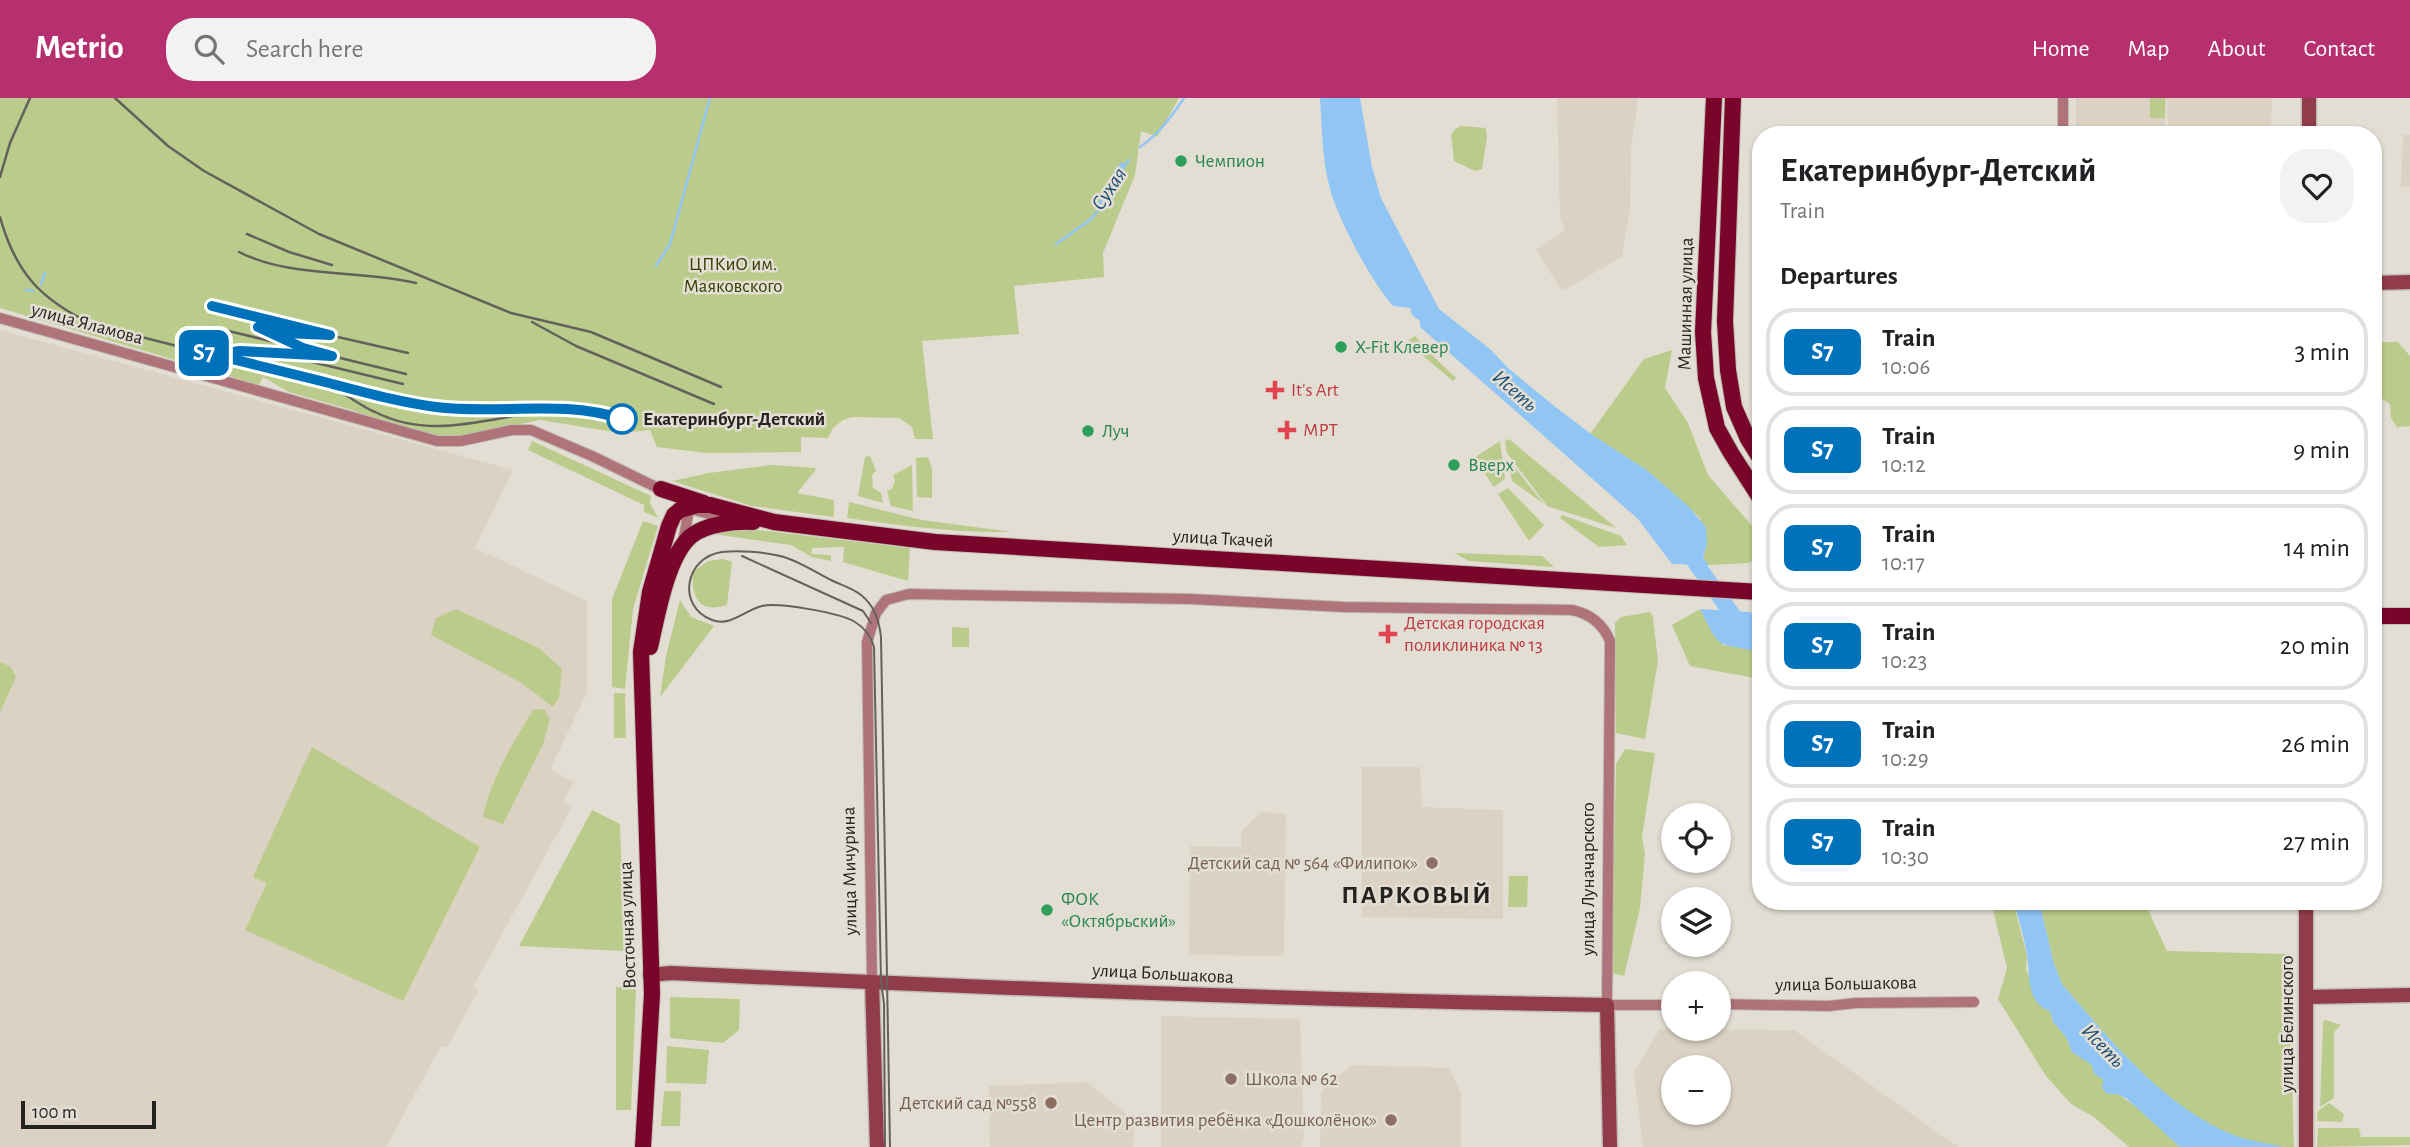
<!DOCTYPE html>
<html lang="en">
<head>
<meta charset="utf-8">
<style>
	:root { --surface:#fff; --page:#f2f2f2; --text:#202124; --muted:#757577; --line:#e0e0e0; --accent:#b62f6f }
	body { margin:0; font-family:"Alegreya Sans",sans-serif; background:var(--page); color:var(--text); height:100vh; display:flex; flex-direction:column; font-size:26px; white-space:nowrap }
	* { box-sizing:border-box; margin:0 }
	p { font-size:23px; color:var(--muted) }
	.icon { flex:none; width:38px; height:38px; fill:none; stroke:currentColor; stroke-width:2; stroke-linecap:round; stroke-linejoin:round }
	.map { position:relative; flex:1; overflow:hidden }
	.details { position:absolute; left:1752px; top:28px; width:630px; height:784px; display:flex; flex-direction:column; background:var(--surface); border-radius:28px; box-shadow:0 2px 5px #0004 }
	.details>* { flex:none }
	.badge { padding:0 14px; border-radius:10px; font-size:24px; line-height:46px }
	.controls { position:absolute; left:1661px; top:705px; display:grid; gap:14px }
	.controls a { display:grid; place-items:center; width:70px; height:70px; border-radius:50%; background:var(--surface); box-shadow:0 2px 5px #0004; font-size:35px }
	.scale { position:absolute; left:21px; bottom:18px; width:135px; box-sizing:border-box; padding-left:7px; border:4px solid #252320; border-top:0; font-size:19px; line-height:24px; white-space:nowrap; color:#252320; -webkit-text-stroke:5px #e3ded4; paint-order:stroke }
	.map>.badge { position:absolute; translate:-50% -50%; box-shadow:0 0 0 4px #fff }
	h2 { padding:0 28px; font-size:26px; line-height:63px }
	.round { display:grid; place-items:center; flex:none; width:74px; height:74px; border-radius:28px; background:var(--page) }
	.summary { display:flex; align-items:center; justify-content:space-between; height:119px; padding:0 28px }
	h1 { font-size:33px; font-weight:700; line-height:52px }
	ul { padding:0; list-style:none }
	li { display:flex; align-items:center; gap:21px; height:88px; margin:0 14px 10px; padding:0 14px; border:4px solid var(--line); border-radius:28px }
	li div { flex:1 }
	li b { display:block; font-size:26px }
	li em { font-style:normal }
	li .badge { min-width:77px; font-weight:700; text-align:center }
	header { display:flex; align-items:center; gap:42px; box-sizing:border-box; height:98px; padding:0 35px; background:var(--accent); color:#fff }
	header strong { font-size:33px }
	nav { display:flex; gap:38px; margin-inline-start:auto; font-size:24px }
	.search { width:490px; height:63px; background:var(--page); display:flex; align-items:center; gap:18px; box-sizing:border-box; padding:0 24px; border-radius:28px; color:var(--muted); font-size:26px }
	.map>svg:first-child { display:block }
	.built { fill:#dbd2c3; fill-rule:evenodd }
	.green { fill:#bbcb8c }
	.water { fill:#90c5f4 }
	.lines { fill:none; stroke-linecap:round; stroke-linejoin:round }
	.stream { stroke:#90c5f4; stroke-width:2.5 }
	.river { stroke:#90c5f4; stroke-width:16 }
	.street-casing { stroke:#c1bcb4; stroke-width:12 }
	.secondary-casing { stroke:#c1bcb4; stroke-width:17 }
	.primary-casing { stroke:#c1bcb4; stroke-width:18 }
	.street { stroke:#af737a; stroke-width:10 }
	.secondary { stroke:#913c4a; stroke-width:14 }
	.primary { stroke:#79052a; stroke-width:16 }
	.tram { stroke:#64615c; stroke-width:2 }
	.rail { stroke:#64615c; stroke-width:2.5 }
	.line-casing { stroke:#fff; stroke-width:16 }
	.line { stroke:#0072bc; stroke-width:10 }
	.leisure-dot { fill:#2e9e5b; stroke:#e3ded4; stroke-width:2.5 }
	.health-dot { fill:#e0444e; stroke:#e3ded4; stroke-width:2.5 }
	.stop-dot { fill:#fff; stroke:#0072bc; stroke-width:3.5 }
	.education-dot { fill:#8d6e63; stroke:#e3ded4; stroke-width:2.5 }
	.labels { text-anchor:middle; dominant-baseline:central; stroke-width:5; stroke-linejoin:round; paint-order:stroke }
	.leisure-label { font-size:19px; fill:#27864d; stroke:#e3ded4; text-anchor:start }
	.park-label { font-size:19px; fill:#343f00; stroke:#e3ded4 }
	.street-label { font-size:19px; fill:#252320; stroke:#e3ded4 }
	.health-label { font-size:19px; fill:#be3a42; stroke:#e3ded4; text-anchor:start }
	.stop-label { font-size:19px; font-weight:bold; fill:#252320; stroke:#e3ded4; text-anchor:start }
	.education-label { font-size:19px; fill:#785e54; stroke:#e3ded4; text-anchor:end }
	.water-label { font-size:21px; font-style:italic; fill:#1c4d74; stroke:#e3ded4 }
	.district-label { font-size:26px; font-weight:bold; letter-spacing:2px; fill:#252320; stroke:#e3ded4 }
</style>
</head>
<body>
<header>
<strong>Metrio</strong>
<div class="search"><svg class="icon" aria-label="search" viewBox="0 0 24 24"><circle cx="10" cy="10" r="6"/><path d="M15 15l6 6"/></svg>Search here</div>
<nav><a>Home</a><a>Map</a><a>About</a><a>Contact</a></nav>
</header>
<div class="map">
<svg width="2410" height="1049" viewBox="0 0 2410 1049">
	<rect width="100%" height="100%" fill="#e3ded4"/>
	<!-- built -->
	<g class="built">
		<polygon points="1557,0 1638,0 1631,52 1630,109 1622,159 1562,193 1536,152 1565,132 1560,121"/>
		<polygon points="2076,0 2166,0 2165,37 2076,37"/>
		<polygon points="2167,0 2272,0 2271,34 2168,32"/>
		<polygon points="2403,37 2410,37 2410,89 2401,89"/>
		<polygon points="0,232 513,372 475,450 587,503 587,595 550,671 574,684 563,704 572,709 473,889 478,893 447,950 441,948 386,1049 0,1049"/>
		<polygon points="1362,669 1420,669 1422,709 1503,712 1503,821 1362,819"/>
		<polygon points="1261,714 1286,716 1284,858 1189,857 1190,748 1241,749 1241,734"/>
		<polygon points="1161,918 1300,921 1304,1040 1301,1049 1161,1049"/>
		<path d="M1660 931 1794 932 1958 1049H1643L1634 974ZM1673 970H1718V1015H1673Z"/>
		<polygon points="1352,967 1449,970 1461,996 1461,1049 1320,1049 1321,993"/>
		<polygon points="1087,984 1134,1022 1133,1049 990,1049 989,988"/>
	</g>
	<!-- green -->
	<g class="green">
		<polygon points="0,0 1179,0 1157,39 1141,33 1135,77 1103,155 1104,179 1014,188 1019,236 922,243 933,341 915,341 912,329 899,320 852,319 843,322 833,330 828,340 801,339 801,354 706,355 657,349 650,332 620,335 540,322 454,340 420,338 352,312 289,294 263,279 259,287 0,210"/>
		<rect x="2150" y="0" width="15" height="20"/>
		<polygon points="1461,28 1486,30 1487,39 1482,71 1475,73 1454,63 1451,37 1455,31"/>
		<polygon points="1415,238 1433,258 1456,280 1453,283 1415,251 1409,242"/>
		<polygon points="2373,244 2398,244 2410,258 2410,328 2397,329 2391,320 2390,306 2378,298 2377,282 2373,278"/>
		<polygon points="1672,252 1665,290 1688,325 1708,377 1759,436 1760,459 1748,465 1709,467 1703,461 1707,446 1700,420 1648,373 1590,336 1644,261"/>
		<polygon points="1509,341 1615,429 1616,430 1547,408 1507,355 1505,343"/>
		<polygon points="532,343 651,398 650,405 658,420 644,414 644,407 528,352"/>
		<polygon points="1500,343 1505,381 1494,389 1474,360"/>
		<polygon points="870,358 876,373 872,377 873,390 881,395 883,405 858,398 865,359"/>
		<polygon points="928,359 932,371 932,400 917,399 916,360"/>
		<polygon points="1508,361 1544,406 1512,383"/>
		<polygon points="772,367 816,370 815,373 797,395 834,402 834,419 752,408 672,383 709,375"/>
		<polygon points="912,367 913,413 891,408 887,393 892,391 895,383 893,377"/>
		<polygon points="1508,390 1544,427 1529,443 1498,396"/>
		<path d="M849 404 922 422 1012 434C956 435 902 428 847 420Z"/>
		<polygon points="1562,417 1621,438 1627,447 1599,449 1560,420"/>
		<polygon points="643,423 658,428 633,511 625,591 612,589 612,501"/>
		<polygon points="741,430 910,450 908,483 843,464 844,449 812,450 811,456 831,457 831,463 812,459 791,447 706,435"/>
		<polygon points="1454,455 1542,458 1554,469 1469,463"/>
		<path d="M723 461 732 464 727 507C699 516 691 499 693 474L708 463Z"/>
		<polygon points="680,502 691,519 714,528 660,599 666,558"/>
		<polygon points="456,511 539,550 562,571 559,600 553,609 520,584 431,537 436,520"/>
		<polygon points="1700,511 1709,528 1723,547 1738,548 1760,554 1760,581 1690,568 1672,527"/>
		<polygon points="1650,514 1653,519 1658,563 1645,641 1616,635 1615,525 1621,519"/>
		<polygon points="952,529 969,530 969,549 952,549"/>
		<polygon points="0,564 11,569 16,579 0,614"/>
		<polygon points="614,595 625,595 626,640 614,640"/>
		<path d="M544 611 550 621 543 646 503 726 483 719C489 684 514 643 533 612Z"/>
		<polygon points="312,649 480,749 403,903 245,832 267,785 253,779"/>
		<polygon points="1625,651 1655,655 1642,739 1645,756 1640,810 1624,878 1611,875 1616,666"/>
		<polygon points="592,712 620,726 624,853 519,848"/>
		<polygon points="1509,778 1528,778 1527,809 1508,809"/>
		<polygon points="1991,803 2013,803 2027,858 2026,872 2050,913 2053,924 2066,939 2072,954 2093,967 2118,996 2142,1013 2180,1049 2129,1049 2094,1019 2071,1006 2046,978 1998,901 2007,870"/>
		<path d="M2039 803H2144L2167 853 2288 856 2294 1049C2193 1049 2122 955 2062 886L2054 866Z"/>
		<polygon points="616,889 634,889 636,893 631,1012 616,1012"/>
		<polygon points="670,899 740,901 739,932 723,945 670,940"/>
		<polygon points="2325,922 2341,927 2334,934 2334,1000 2320,1009 2323,924"/>
		<polygon points="667,948 709,952 706,986 666,985"/>
		<polygon points="664,993 681,993 680,1028 661,1028"/>
		<polygon points="2329,1005 2344,1016 2342,1024 2317,1023 2318,1013"/>
		<polygon points="2318,1030 2359,1030 2361,1039 2410,1039 2410,1047 2317,1049"/>
	</g>
	<!-- water -->
	<g class="water">
		<path d="M1320 0H1360L1372 69 1381 100 1439 211 1490 251 1508 270 1553 307 1591 336 1648 373 1688 408 1706 429 1707 446 1703 460 1709 467 1672 466 1638 421 1420 229V223L1412 217 1410 210 1393 208C1372 185 1336 118 1329 87 1322 59 1322 29 1320 0Z"/>
		<polygon points="1122,64 1125,67 1114,99 1108,109 1097,107 1115,71"/>
		<path d="M1700 511 1750 514 1760 528V554C1753 552 1725 548 1721 545 1712 539 1706 521 1700 511Z"/>
		<path d="M2013 803H2039L2054 866 2062 886C2111 943 2161 1006 2231 1036 2248 1043 2267 1045 2284 1049H2180L2127 1001 2118 996H2107L2102 990 2103 981 2094 976 2092 967 2072 954 2066 939 2053 924 2050 913C2026 905 2030 877 2027 857 2024 839 2019 821 2013 803Z"/>
	</g>
	<g class="lines">
		<!-- stream -->
		<g class="stream">
			<path d="M1140 49C1159 36 1171 19 1184 0"/>
			<polyline points="1124,69 1129,62"/>
			<polyline points="1056,146 1090,122 1104,106"/>
			<polyline points="656,168 670,146 710,0"/>
			<polyline points="41,186 45,175"/>
			<polyline points="26,192 33,193"/>
		</g>
		<!-- river -->
		<polyline class="river" points="1685,450 1742,530 1760,541"/>
		<!-- street casing -->
		<g class="street-casing">
			<g id="street">
				<polyline points="2063,0 2063,37"/>
				<polyline points="0,220 437,343 461,343 512,332 531,332 592,358 664,393"/>
				<polyline points="691,411 727,421"/>
				<polyline points="683,444 688,417 687,409"/>
				<path d="M872 884 867 544 876 515 886 502 909 496 1190 501 1344 509 1572 512C1591 516 1603 526 1610 543L1607 907H1673"/>
				<polyline points="1718,906 1828,908 1856,905 1974,904"/>
			</g>
		</g>
		<!-- secondary casing -->
		<g class="secondary-casing">
			<g id="secondary">
				<polyline points="2309,37 2309,0"/>
				<polyline points="2373,185 2410,184"/>
				<path d="M650 877 671 875C983 890 1295 902 1607 907L1610 1049"/>
				<polyline points="872,884 877,1049"/>
				<polyline points="2306,899 2410,897"/>
				<polyline points="2306,1049 2306,803"/>
			</g>
		</g>
		<!-- primary casing -->
		<g class="primary-casing">
			<g id="primary">
				<polyline points="1714,0 1703,234 1706,280 1717,330 1731,355 1760,400"/>
				<polyline points="1733,0 1725,223 1728,272 1734,309 1748,341 1760,360"/>
				<polyline points="661,391 704,405"/>
				<polyline points="2373,518 2410,518"/>
				<path d="M650 549C657 519 667 458 691 438 706 426 735 423 753 424"/>
				<polyline points="643,1049 652,896 641,554 650,494 669,428 674,417 680,412 697,407 710,407 774,424 935,444 1760,494"/>
			</g>
		</g>
		<!-- street -->
		<use href="#street" class="street"/>
		<!-- secondary -->
		<use href="#secondary" class="secondary"/>
		<!-- primary -->
		<use href="#primary" class="primary"/>
		<!-- tram -->
		<g class="tram">
			<polyline points="742,458 863,513 871,525"/>
			<path d="M885 1049 884 906 881 884 874 549C871 538 865 530 855 524 841 515 778 504 762 508 745 512 731 529 712 522 676 508 685 459 722 454 739 452 763 454 780 458 798 462 816 475 833 483 842 487 854 491 861 497 875 508 879 523 881 539L890 1049"/>
		</g>
		<!-- rail -->
		<g class="rail">
			<polyline points="115,0 168,48 204,73 319,136 511,215 591,234 721,289"/>
			<polyline points="0,79 10,45 30,0"/>
			<path d="M0 119C16 176 41 202 94 227L379 299C400 304 422 309 444 310 503 312 566 302 622 322"/>
			<polyline points="247,136 289,154 332,167"/>
			<path d="M239 154C293 181 359 171 416 185"/>
			<polyline points="212,208 275,224"/>
			<polyline points="532,224 576,248 714,306"/>
			<polyline points="212,229 295,249"/>
			<polyline points="259,229 285,235 329,237 408,255"/>
			<polyline points="223,254 332,258 406,276"/>
			<polyline points="308,263 403,286"/>
			<path d="M342 295C353 301 363 309 375 314 423 338 468 326 519 317"/>
		</g>
	</g>
	<g class="lines">
		<!-- line casing -->
		<g class="line-casing">
			<path id="line" d="M212 208 330 237 285 235 258 229 303 250 332 258 240 253 226 255 191 251C234 262 278 272 321 283 360 293 397 304 436 309 498 317 562 301 622 321"/>
		</g>
		<!-- line -->
		<use href="#line" class="line"/>
	</g>
	<!-- markers -->
	<g class="leisure-dot">
		<circle cx="1181" cy="63" r="7"/>
		<circle cx="1341" cy="249" r="7"/>
		<circle cx="1088" cy="333" r="7"/>
		<circle cx="1454" cy="367" r="7"/>
		<circle cx="1047" cy="812" r="7"/>
	</g>
	<g class="health-dot">
		<path d="M1271.5 281.5h7v7h7v7h-7v7h-7v-7h-7v-7h7z"/>
		<path d="M1283.5 321.5h7v7h7v7h-7v7h-7v-7h-7v-7h7z"/>
		<path d="M1384.5 525.5h7v7h7v7h-7v7h-7v-7h-7v-7h7z"/>
	</g>
	<circle class="stop-dot" cx="622" cy="321" r="14"/>
	<g class="education-dot">
		<circle cx="1432" cy="765" r="7"/>
		<circle cx="1231" cy="981" r="7"/>
		<circle cx="1051" cy="1005" r="7"/>
		<circle cx="1391" cy="1022" r="7"/>
	</g>
	<g class="labels">
		<!-- leisure labels -->
		<g class="leisure-label">
			<text x="1195" y="63">Чемпион</text>
			<text x="1355" y="249">X-Fit Клевер</text>
			<text x="1102" y="333">Луч</text>
			<text x="1468" y="367">Вверх</text>
			<text x="1061" y="801">ФОК<tspan x="1061" dy="22">«Октябрьский»</tspan></text>
		</g>
		<!-- park labels -->
		<g class="park-label">
			<text x="733" y="166">ЦПКиО им.<tspan x="733" dy="22">Маяковского</tspan></text>
		</g>
		<!-- street labels -->
		<g class="street-label">
			<text transform="translate(1686 206) rotate(-89)">Машинная улица</text>
			<text transform="translate(87 226) rotate(15)">улица Яламова</text>
			<text transform="translate(1223 441) rotate(3)">улица Ткачей</text>
			<text transform="translate(850 773) rotate(-91)">улица Мичурина</text>
			<text transform="translate(1588 781) rotate(-90)">улица Луначарского</text>
			<text transform="translate(628 827) rotate(-92)">Восточная улица</text>
			<text transform="translate(1163 876) rotate(3)">улица Большакова</text>
			<text transform="translate(1846 886) rotate(-1)">улица Большакова</text>
			<text transform="translate(2287 926) rotate(-90)">улица Белинского</text>
		</g>
		<!-- health labels -->
		<g class="health-label">
			<text x="1291" y="292">It's Art</text>
			<text x="1303" y="332">МРТ</text>
			<text x="1404" y="525">Детская городская<tspan x="1404" dy="22">поликлиника № 13</tspan></text>
		</g>
		<!-- stop labels -->
		<g class="stop-label">
			<text x="643" y="321">Екатеринбург-Детский</text>
		</g>
		<!-- education labels -->
		<g class="education-label">
			<text x="1418" y="765">Детский сад № 564 «Филипок»</text>
			<text x="1245" y="981" text-anchor="start">Школа № 62</text>
			<text x="1037" y="1005">Детский сад №558</text>
			<text x="1377" y="1022">Центр развития ребёнка «Дошколёнок»</text>
		</g>
		<!-- water labels -->
		<g class="water-label">
			<text transform="translate(1109 91) rotate(-56)">Сухая</text>
			<text transform="translate(1515 293) rotate(41)">Исеть</text>
			<text transform="translate(2103 948) rotate(46)">Исеть</text>
		</g>
		<!-- district labels -->
		<g class="district-label">
			<text x="1417" y="797">ПАРКОВЫЙ</text>
		</g>
	</g>
</svg>
<div class="controls">
<a><svg class="icon" aria-label="locate" viewBox="0 0 24 24"><circle cx="12" cy="12" r="6"/><path d="M12 2v4M12 18v4M2 12h4M18 12h4"/></svg></a>
<a><svg class="icon" aria-label="layers" viewBox="0 0 24 24"><path d="M12 4l9 5-9 5-9-5zM3 14l9 5 9-5"/></svg></a>
<a>+</a>
<a>−</a>
</div>
<div class="scale">100 m</div>
<b class="badge" style="left:204px;top:255px;background:#0072bc;color:#fff">S7</b>
<section class="details">
<div class="summary"><div><h1>Екатеринбург-Детский</h1><p>Train</p></div><a class="round"><svg class="icon" aria-label="heart" viewBox="0 0 24 24"><path d="M12 20l-8-8c-3-5 5-10 8-4 3-6 11-1 8 4z"/></svg></a></div>
<h2>Departures</h2>
<ul>
<li><span class="badge" style="background:#0072bc;color:#fff">S7</span><div><b>Train</b><p>10:06</p></div><em>3 min</em></li>
<li><span class="badge" style="background:#0072bc;color:#fff">S7</span><div><b>Train</b><p>10:12</p></div><em>9 min</em></li>
<li><span class="badge" style="background:#0072bc;color:#fff">S7</span><div><b>Train</b><p>10:17</p></div><em>14 min</em></li>
<li><span class="badge" style="background:#0072bc;color:#fff">S7</span><div><b>Train</b><p>10:23</p></div><em>20 min</em></li>
<li><span class="badge" style="background:#0072bc;color:#fff">S7</span><div><b>Train</b><p>10:29</p></div><em>26 min</em></li>
<li><span class="badge" style="background:#0072bc;color:#fff">S7</span><div><b>Train</b><p>10:30</p></div><em>27 min</em></li>
</ul>
</section>
</div>
</body>
</html>
